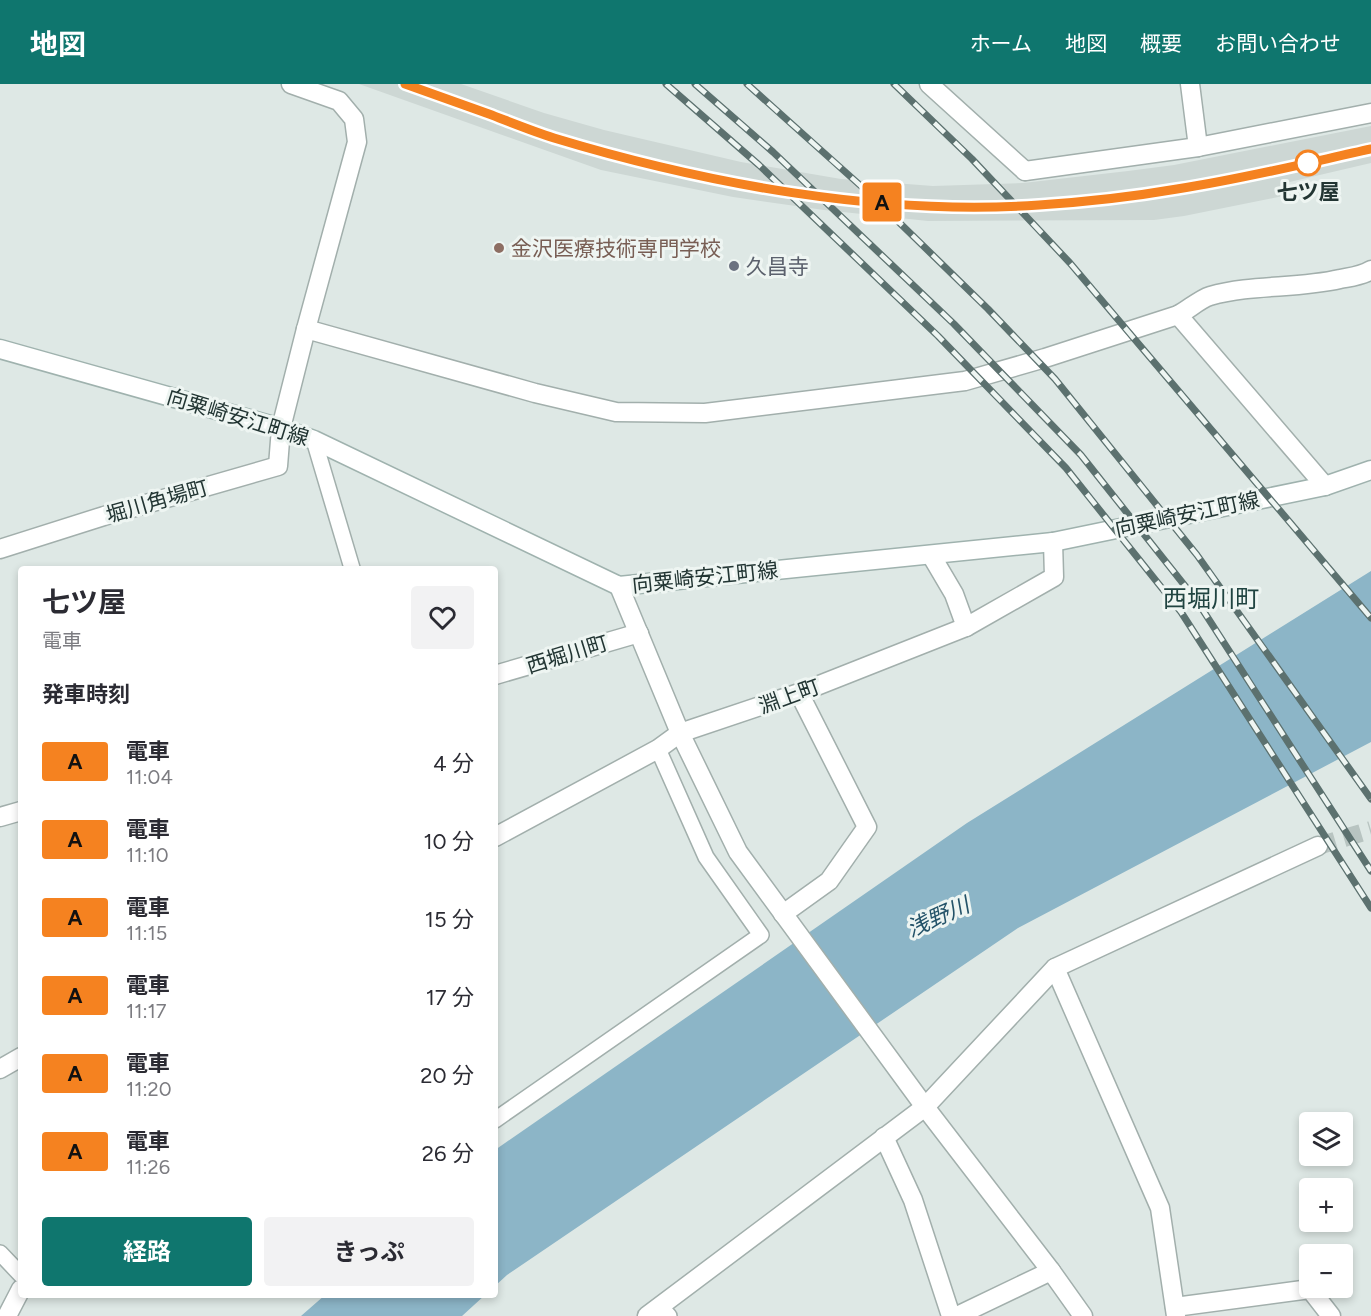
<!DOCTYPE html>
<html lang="ja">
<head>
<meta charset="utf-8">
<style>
	:root { --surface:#fff; --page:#f2f2f3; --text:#2b2b33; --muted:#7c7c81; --accent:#0f766e }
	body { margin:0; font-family:Figtree,"Noto Sans JP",sans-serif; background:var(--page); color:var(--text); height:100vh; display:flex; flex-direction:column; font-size:22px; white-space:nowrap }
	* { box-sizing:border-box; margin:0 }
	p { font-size:20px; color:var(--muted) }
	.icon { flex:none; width:33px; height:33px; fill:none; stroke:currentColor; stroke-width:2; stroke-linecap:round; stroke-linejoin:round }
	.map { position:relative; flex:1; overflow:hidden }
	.side { position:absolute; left:18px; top:482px; width:480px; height:732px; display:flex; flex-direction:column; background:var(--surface); border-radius:6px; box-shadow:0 3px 9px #0003 }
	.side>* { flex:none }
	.badge { padding:0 12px; border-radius:4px; font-size:21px; line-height:39px }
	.fabs { position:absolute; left:1299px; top:1028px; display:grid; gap:12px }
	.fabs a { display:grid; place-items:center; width:54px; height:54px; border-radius:6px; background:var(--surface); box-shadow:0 3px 9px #0003; font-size:30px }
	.map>.badge { position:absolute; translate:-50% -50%; box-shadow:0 0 0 3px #fff }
	h2 { padding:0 24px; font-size:22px; line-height:54px }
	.round { display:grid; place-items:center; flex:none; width:63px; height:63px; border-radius:6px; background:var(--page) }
	.overview { display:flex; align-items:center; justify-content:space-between; height:102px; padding:0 24px }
	h1 { font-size:28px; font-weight:700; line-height:45px }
	.action { display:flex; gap:12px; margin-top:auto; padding:12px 24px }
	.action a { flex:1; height:69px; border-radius:6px; background:var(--accent); color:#fff; font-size:24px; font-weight:700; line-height:69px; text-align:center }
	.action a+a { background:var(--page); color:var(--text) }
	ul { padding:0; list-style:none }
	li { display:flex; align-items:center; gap:18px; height:78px; padding:0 24px }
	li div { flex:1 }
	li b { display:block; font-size:22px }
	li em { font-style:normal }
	li .badge { min-width:66px; font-weight:700; text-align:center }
	header { display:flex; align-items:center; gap:36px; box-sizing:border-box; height:84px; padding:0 30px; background:var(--accent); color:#fff }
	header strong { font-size:28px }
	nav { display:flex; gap:33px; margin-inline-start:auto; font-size:21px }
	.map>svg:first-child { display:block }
	.built { fill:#cdd7d4 }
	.water { fill:#8cb5c7 }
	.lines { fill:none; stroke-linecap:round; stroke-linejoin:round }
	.minor-tunnel { stroke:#b8c4c1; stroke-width:18; stroke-dasharray:18 9; stroke-linecap:butt }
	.service-casing { stroke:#a2afac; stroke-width:18 }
	.minor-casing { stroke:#a2afac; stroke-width:21 }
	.tertiary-casing { stroke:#a2afac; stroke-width:21 }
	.secondary-casing { stroke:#9fb2ae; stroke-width:21 }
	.service { stroke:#fff; stroke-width:15 }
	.minor { stroke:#fff; stroke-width:18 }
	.tertiary { stroke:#fff; stroke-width:18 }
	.secondary { stroke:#fff; stroke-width:18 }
	.rail-casing { stroke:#5c716f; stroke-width:7 }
	.rail { stroke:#eef5f2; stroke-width:4.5; stroke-dasharray:14; stroke-linecap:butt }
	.line-casing { stroke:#fff; stroke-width:14 }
	.line { stroke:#f58220; stroke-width:9 }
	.stop-dot { fill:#fff; stroke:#f58220; stroke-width:3 }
	.education-dot { fill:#8d6e63; stroke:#eef5f2; stroke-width:2 }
	.worship-dot { fill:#6b7280; stroke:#eef5f2; stroke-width:2 }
	.labels { text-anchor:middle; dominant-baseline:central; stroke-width:6; stroke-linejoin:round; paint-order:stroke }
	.stop-label { font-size:21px; font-weight:bold; fill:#223533; stroke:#eef5f2 }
	.education-label { font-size:21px; fill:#785e54; stroke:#eef5f2; text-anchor:start }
	.worship-label { font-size:21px; fill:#5b616d; stroke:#eef5f2; text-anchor:start }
	.street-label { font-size:21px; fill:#223533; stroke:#eef5f2 }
	.water-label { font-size:22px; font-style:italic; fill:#245369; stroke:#eef5f2 }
	.quarter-label { font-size:24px; fill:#204441; stroke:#eef5f2 }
</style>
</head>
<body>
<header>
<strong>地図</strong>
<nav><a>ホーム</a><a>地図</a><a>概要</a><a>お問い合わせ</a></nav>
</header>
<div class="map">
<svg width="1371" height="1232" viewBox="0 0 1371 1232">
	<rect width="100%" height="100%" fill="#dee8e5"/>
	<!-- built -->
	<polygon class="built" points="359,0 461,0 544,29 604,46 741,78 841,95 933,102 1023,99 1128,87 1174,81 1371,42 1371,79 1281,100 1283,112 1184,132 1154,136 928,137 824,126 733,113 601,86"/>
	<!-- water -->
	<g class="water">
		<polygon points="1371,487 1371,658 1018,844 507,1191 495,1202 495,1066 967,739"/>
		<polygon points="325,1211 325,1210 485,1211 462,1232 301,1232"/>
	</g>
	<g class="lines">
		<!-- minor-tunnel -->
		<polyline class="minor-tunnel" points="1318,762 1371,746"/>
		<!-- service casing -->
		<g class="service-casing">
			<g id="service">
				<polyline points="314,356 352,484"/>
				<polyline points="495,1036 761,851 706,773 658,665"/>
				<polyline points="0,1169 21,1191"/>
				<polyline points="660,1222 669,1232"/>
			</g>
		</g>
		<!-- minor casing -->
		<g class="minor-casing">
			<g id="minor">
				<polyline points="1190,0 1198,63"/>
				<polyline points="1025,87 1198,63 1371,29"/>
				<polyline points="1178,231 1325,402"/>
				<path d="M306 245 535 309 616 328 705 329 965 297 1045 274 1178 231C1188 226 1200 215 1210 212 1252 200 1297 205 1340 195 1350 193 1362 192 1371 186"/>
				<polyline points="0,465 104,432 278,382 281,344"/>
				<polyline points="931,471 954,510 966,543"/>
				<polyline points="495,591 639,549"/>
				<polyline points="0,733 21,727"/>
				<polyline points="495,753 658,665 680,649 799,609 966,543 1054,493 1053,458"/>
				<polyline points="783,830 829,797 867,743 799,609"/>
				<polyline points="1055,884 1160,1124 1176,1232"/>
				<polyline points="0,985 21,973"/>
				<polyline points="884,1053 913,1116 951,1232"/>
				<polyline points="1175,1223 1310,1205 1331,1232"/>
				<polyline points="7,1232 21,1205"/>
				<polyline points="647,1232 925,1023 1055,884 1318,762"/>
				<polyline points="957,1232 1051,1187"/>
			</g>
		</g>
		<!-- tertiary casing -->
		<g class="tertiary-casing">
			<g id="tertiary">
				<polyline points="929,0 1025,87"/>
				<polyline points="281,344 306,245 357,58 354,35 339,17 291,0"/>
				<polyline points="619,502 680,649 738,768 925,1023 1051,1187 1083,1232"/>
			</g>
		</g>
		<!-- secondary casing -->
		<g class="secondary-casing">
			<polyline id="secondary" points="0,265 281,344 314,356 619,502 1053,458 1325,402 1371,386"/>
		</g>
		<!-- service -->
		<use href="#service" class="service"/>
		<!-- minor -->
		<use href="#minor" class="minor"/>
		<!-- tertiary -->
		<use href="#tertiary" class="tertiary"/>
		<!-- secondary -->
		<use href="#secondary" class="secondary"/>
		<!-- rail casing -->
		<g class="rail-casing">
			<g id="rail">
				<path d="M405 0C436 11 467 22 498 34 517 41 535 48 554 54 706 100 880 132 1038 121 1085 118 1131 113 1177 105 1242 95 1306 79 1371 65"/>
				<polyline points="666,0 759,81 938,252 1066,384 1181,528 1371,824"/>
				<polyline points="695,0 773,68 954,240 1081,371 1197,517 1371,787"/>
				<polyline points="747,0 871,111 988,225 1055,295 1197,471 1371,715"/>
				<polyline points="894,0 972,75 1070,179 1371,534"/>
			</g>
		</g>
		<!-- rail -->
		<use href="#rail" class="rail"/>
	</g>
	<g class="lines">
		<!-- line casing -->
		<g class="line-casing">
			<path id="line" d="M405 0C433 10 461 20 489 30 510 38 532 47 554 54 706 100 880 132 1039 121 1085 118 1131 113 1177 105 1242 95 1307 79 1371 65"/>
		</g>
		<!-- line -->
		<use href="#line" class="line"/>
	</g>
	<!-- markers -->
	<circle class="stop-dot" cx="1308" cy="79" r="12"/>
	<circle class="education-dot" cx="499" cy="164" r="6"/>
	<circle class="worship-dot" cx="734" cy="182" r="6"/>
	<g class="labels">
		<!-- stop labels -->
		<g class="stop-label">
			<text x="1308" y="107">七ツ屋</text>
		</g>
		<!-- education labels -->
		<g class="education-label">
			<text x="511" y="164">金沢医療技術専門学校</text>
		</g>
		<!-- worship labels -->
		<g class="worship-label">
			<text x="746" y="182">久昌寺</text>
		</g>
		<!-- street labels -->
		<g class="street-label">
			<text transform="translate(238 333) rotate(17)">向粟崎安江町線</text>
			<text transform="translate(157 417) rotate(-16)">堀川角場町</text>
			<text transform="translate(1187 430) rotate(-12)">向粟崎安江町線</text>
			<text transform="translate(705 493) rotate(-6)">向粟崎安江町線</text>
			<text transform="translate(567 570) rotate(-17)">西堀川町</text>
			<text transform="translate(789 612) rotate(-20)">淵上町</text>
		</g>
		<!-- water labels -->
		<g class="water-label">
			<text transform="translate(938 833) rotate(-24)">浅野川</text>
		</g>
		<!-- quarter labels -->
		<g class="quarter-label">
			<text x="1211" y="514">西堀川町</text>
		</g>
	</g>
</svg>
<div class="fabs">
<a><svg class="icon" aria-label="layers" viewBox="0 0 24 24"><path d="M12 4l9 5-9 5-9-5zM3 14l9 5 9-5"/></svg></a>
<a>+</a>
<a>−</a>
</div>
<b class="badge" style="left:882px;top:118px;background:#f58220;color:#111">A</b>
<section class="side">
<div class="overview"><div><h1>七ツ屋</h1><p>電車</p></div><a class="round"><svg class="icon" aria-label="heart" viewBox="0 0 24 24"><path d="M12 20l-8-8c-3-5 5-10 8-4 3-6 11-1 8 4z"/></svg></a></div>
<h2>発車時刻</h2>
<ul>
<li><span class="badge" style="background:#f58220;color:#111">A</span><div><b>電車</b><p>11:04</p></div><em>4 分</em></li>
<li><span class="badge" style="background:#f58220;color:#111">A</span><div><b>電車</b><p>11:10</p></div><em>10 分</em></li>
<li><span class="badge" style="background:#f58220;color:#111">A</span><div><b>電車</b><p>11:15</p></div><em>15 分</em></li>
<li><span class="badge" style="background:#f58220;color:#111">A</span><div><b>電車</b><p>11:17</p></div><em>17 分</em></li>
<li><span class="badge" style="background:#f58220;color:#111">A</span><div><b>電車</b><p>11:20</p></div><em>20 分</em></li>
<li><span class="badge" style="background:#f58220;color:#111">A</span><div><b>電車</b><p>11:26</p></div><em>26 分</em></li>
</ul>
<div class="action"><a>経路</a><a>きっぷ</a></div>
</section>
</div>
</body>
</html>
